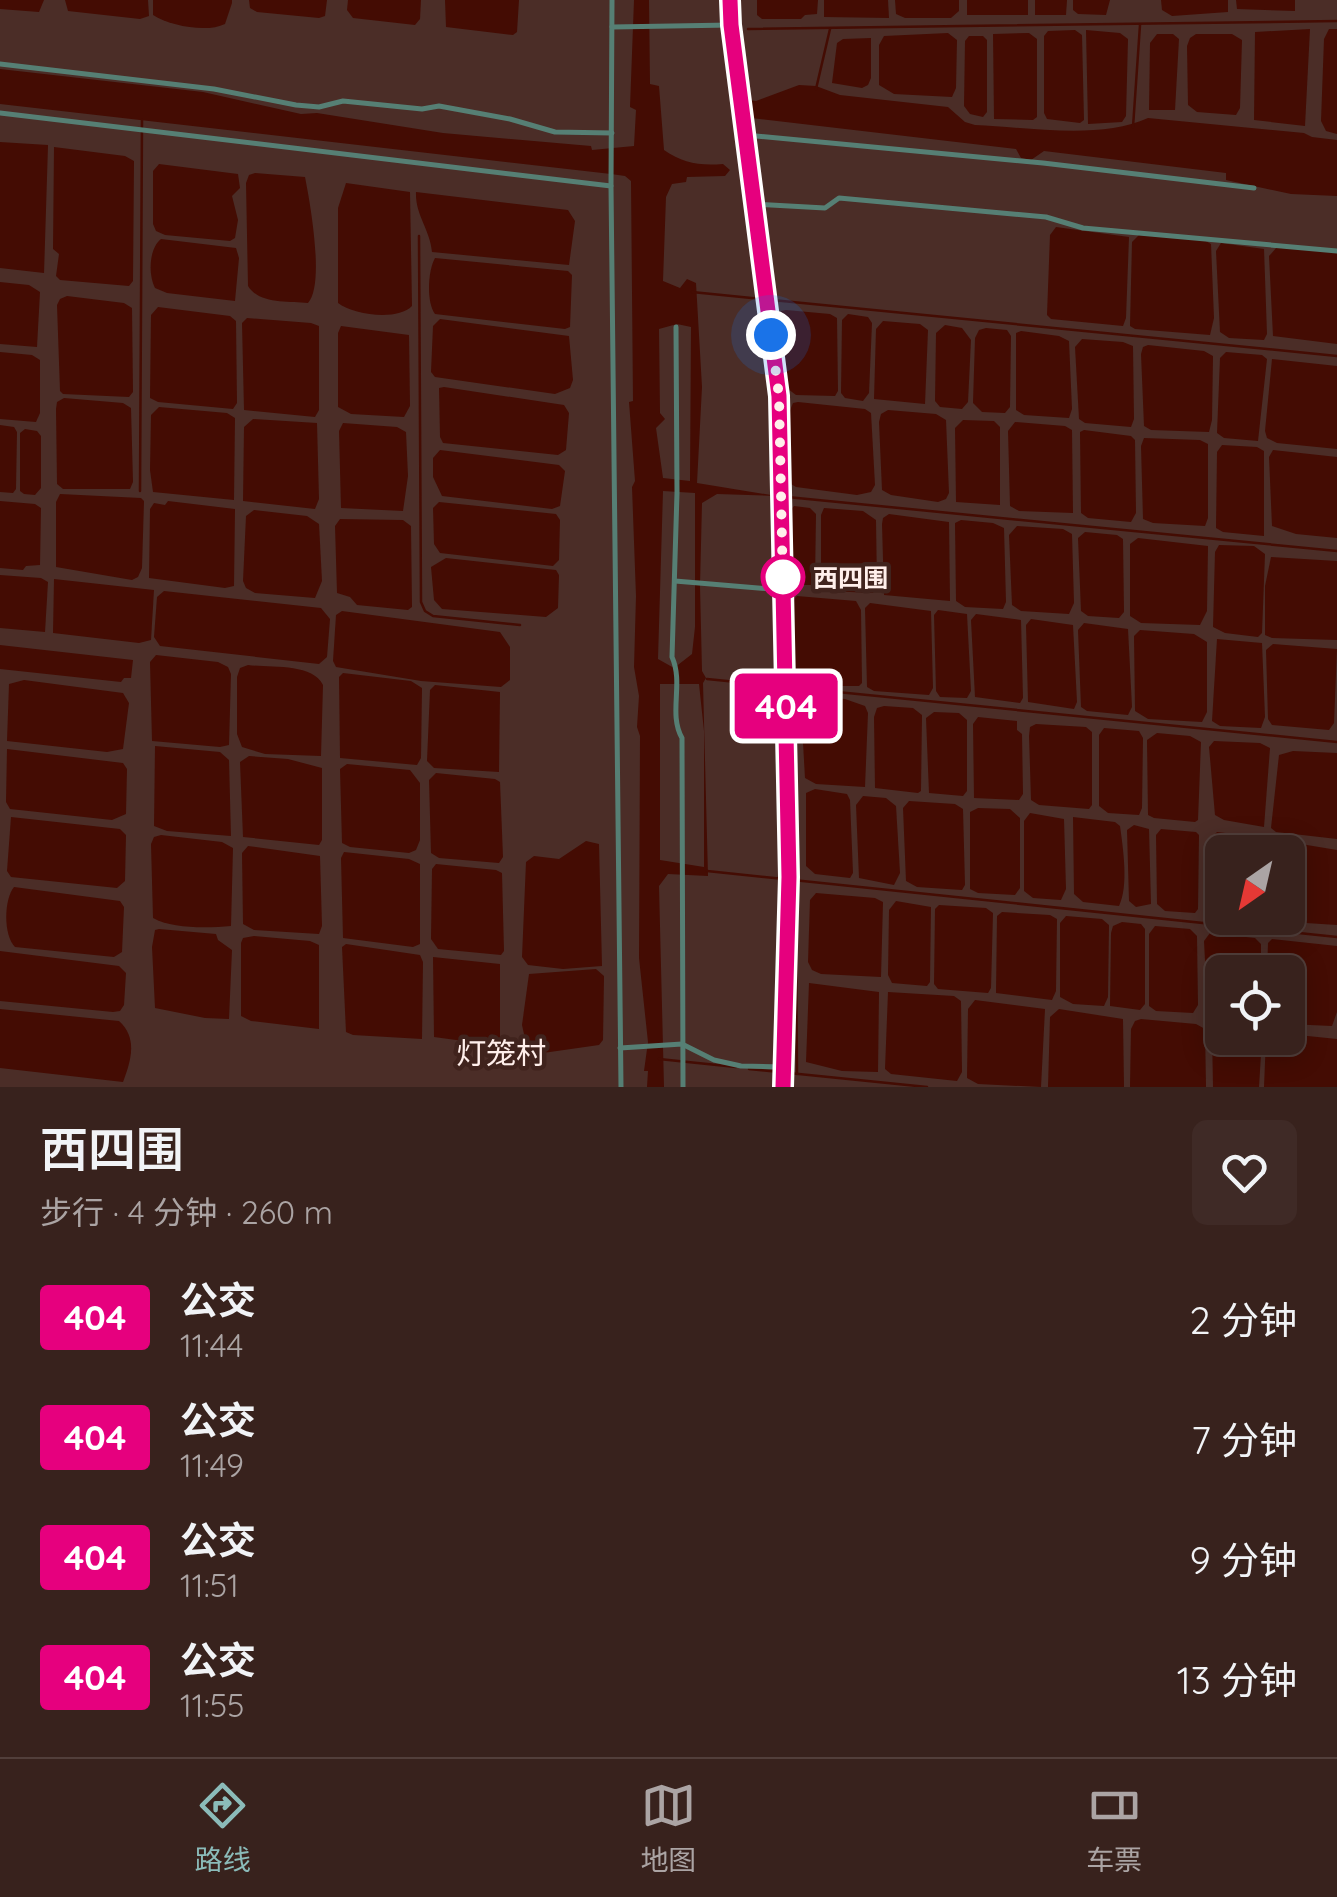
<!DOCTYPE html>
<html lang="zh">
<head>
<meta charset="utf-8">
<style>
	:root { --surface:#38221d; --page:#3f2a26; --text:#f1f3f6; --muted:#aba4a4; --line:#523f3b; --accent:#8bbbb9 }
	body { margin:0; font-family:Quicksand,"Noto Sans SC",sans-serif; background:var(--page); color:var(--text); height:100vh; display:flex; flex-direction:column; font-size:38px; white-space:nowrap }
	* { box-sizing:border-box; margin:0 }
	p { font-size:32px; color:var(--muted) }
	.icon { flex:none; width:55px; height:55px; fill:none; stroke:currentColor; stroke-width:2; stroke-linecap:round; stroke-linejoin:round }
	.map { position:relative; height:1087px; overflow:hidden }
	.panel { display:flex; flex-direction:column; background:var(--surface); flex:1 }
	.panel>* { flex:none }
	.badge { padding:0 20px; border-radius:8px; font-size:35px; line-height:65px }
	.needle { width:65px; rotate:214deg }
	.tools { position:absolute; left:1205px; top:835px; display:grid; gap:20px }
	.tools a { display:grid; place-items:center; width:100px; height:100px; border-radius:15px; background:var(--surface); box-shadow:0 5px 25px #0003,0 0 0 2px var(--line); font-size:50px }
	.you { position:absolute; width:50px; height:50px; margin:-25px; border:8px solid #fff; border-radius:50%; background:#1a73e8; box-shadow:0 0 0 15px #1a73e833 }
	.map>.badge { position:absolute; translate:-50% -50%; box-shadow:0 0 0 5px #fff }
	.round { display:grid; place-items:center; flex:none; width:105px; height:105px; border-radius:15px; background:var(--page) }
	.summary { display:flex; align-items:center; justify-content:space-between; height:170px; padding:0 40px }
	h1 { font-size:48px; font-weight:600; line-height:75px }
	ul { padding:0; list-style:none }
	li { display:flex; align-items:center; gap:30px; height:120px; padding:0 40px }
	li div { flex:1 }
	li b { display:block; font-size:38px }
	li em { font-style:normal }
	li .badge { min-width:110px; font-weight:700; text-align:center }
	.tabs { display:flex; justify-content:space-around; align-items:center; height:140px; border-top:2px solid var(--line); background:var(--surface); font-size:28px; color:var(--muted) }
	.tabs a { display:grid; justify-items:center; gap:5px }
	.tabs .active { color:var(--accent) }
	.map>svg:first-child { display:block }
	.water { fill:#440c03; fill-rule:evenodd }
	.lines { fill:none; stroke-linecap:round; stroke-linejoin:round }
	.stream { stroke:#440c03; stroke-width:2.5 }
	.minor { stroke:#567f74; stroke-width:5 }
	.tertiary { stroke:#567f74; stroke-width:6 }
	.line-casing { stroke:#fff; stroke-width:22 }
	.line { stroke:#e6007e; stroke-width:15 }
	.walk { stroke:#ffefeb; stroke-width:10; stroke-dasharray:0 18 }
	.stop-dot { fill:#fff; stroke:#e6007e; stroke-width:5 }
	.labels { text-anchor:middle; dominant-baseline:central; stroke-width:9; stroke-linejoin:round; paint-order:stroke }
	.stop-label { font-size:25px; font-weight:bold; fill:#ffefeb; stroke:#40231d; text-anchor:start }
	.quarter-label { font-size:30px; fill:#ffefeb; stroke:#40231d }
</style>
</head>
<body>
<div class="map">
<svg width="1337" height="1087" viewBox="0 0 1337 1087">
	<rect width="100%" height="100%" fill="#4b2d27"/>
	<!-- water -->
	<g class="water">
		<polygon points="0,0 44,0 39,12 0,9"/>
		<polygon points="65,0 148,0 149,16 140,19 68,11"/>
		<path d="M153 0H232V3L225 24C207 33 170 26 153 15Z"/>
		<polygon points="249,0 327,0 325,16 319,18 257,12 250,8"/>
		<polygon points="348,0 421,0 420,19 415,25 353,18 347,10"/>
		<polygon points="445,0 519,0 517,32 513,35 446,27"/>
		<path d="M634 0H649L650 84 659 86 664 150C683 163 699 166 723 164L730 170 725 176 687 177 686 182 672 184 666 197 663 281 680 288 687 279 696 283 702 387 697 483 777 496 717 494 702 503 700 586 702 671 706 678 703 683 708 876 668 874 659 886 664 1087H647L648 1071H644L648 1042 639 958 640 736 637 727 639 696 634 667 636 596 632 487 635 481 629 402 633 401 631 181 625 176 611 174 0 104V69L203 92 301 114 317 113 443 133 591 146 592 150 634 146 636 110 630 107ZM677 324 691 327 690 481 663 478 656 428 665 419 660 413 659 329ZM663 491 695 493V627L692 654 674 668 658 659ZM660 684H699L704 731V867L660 860Z"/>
		<polygon points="757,0 818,0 817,14 805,15 801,19 762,19 757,15"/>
		<polygon points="824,0 888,0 889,18 824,17"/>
		<polygon points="895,0 959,0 959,11 951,18 905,18 896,14"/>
		<rect x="967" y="0" width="61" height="15"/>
		<polygon points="1035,0 1067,0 1066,15 1035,15"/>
		<polygon points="1073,0 1110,0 1106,15 1078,14 1073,10"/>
		<polygon points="1161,0 1228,0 1228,12 1172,16 1162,10"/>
		<polygon points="1236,0 1295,0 1295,11 1237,9"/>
		<polygon points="1310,29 1305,126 1254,120 1255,32"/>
		<polygon points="1329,29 1337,29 1337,134 1326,131 1321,121 1324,39"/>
		<polygon points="1075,30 1082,35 1084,120 1080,123 1047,119 1044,113 1044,36 1048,31"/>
		<polygon points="1086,30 1120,33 1128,39 1126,116 1122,122 1088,124"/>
		<polygon points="948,33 957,40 956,88 952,97 894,94 879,85 879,45 884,36"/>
		<polygon points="1029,33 1037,39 1037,117 1033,120 994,119 993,34"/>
		<polygon points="1157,34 1173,34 1179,39 1175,110 1149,110 1150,43"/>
		<polygon points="1196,34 1232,34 1242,40 1240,108 1236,115 1197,112 1188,105 1187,46 1190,38"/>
		<polygon points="969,36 983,36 987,40 987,112 983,117 970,114 964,106 965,41"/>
		<polygon points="871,38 871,78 868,85 862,88 832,83 837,43 843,39"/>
		<path d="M799 85 816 86 840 95 948 107 965 122 975 125C1027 127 1101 140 1148 118L1304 133 1312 137 1337 140V196L1291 194 1226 180V173L1044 151 1031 160 1021 158 1016 149 751 118 748 100 756 101Z"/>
		<polygon points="0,142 48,145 44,273 0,268"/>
		<polygon points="54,147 125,156 134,161 133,281 129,286 60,280 56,276 59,254 53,249"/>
		<polygon points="159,164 238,174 240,188 232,196 238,220 235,238 230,241 165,235 156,231 153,224 153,171"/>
		<path d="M255 173 305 177C310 202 325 285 308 303 288 301 259 304 248 286L246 183 249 175Z"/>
		<path d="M346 183 410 192 412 306C398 321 353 315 338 303V208Z"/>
		<path d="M416 192 568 210 575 221 569 265 432 252C430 229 415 215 416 192Z"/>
		<polygon points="1056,227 1129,237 1126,318 1123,326 1051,319 1047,315 1050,235"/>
		<polygon points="1139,235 1204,240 1211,244 1214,318 1210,335 1135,329 1130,326 1132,242"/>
		<path d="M161 239 236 248 239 258 235 301 167 293 155 288C148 275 149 248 161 239Z"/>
		<polygon points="1221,243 1264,249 1267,334 1264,340 1229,338 1220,332 1216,251"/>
		<polygon points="1277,247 1337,252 1337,344 1273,336 1269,256"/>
		<path d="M435 258 568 271 572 275 570 327 565 329 435 314C426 302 428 270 435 258Z"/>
		<polygon points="0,282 29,285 40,292 37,347 0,344"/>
		<polygon points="67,296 124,303 132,308 133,392 129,397 63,394 60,391 57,305 60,299"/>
		<polygon points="158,307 230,316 236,321 237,403 233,409 158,402 150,398 151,315"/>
		<polygon points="786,310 830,314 837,318 838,391 835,396 796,395 788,389 777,318 781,311"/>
		<polygon points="848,314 868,317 872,323 869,393 863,401 845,398 841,393 842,320"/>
		<polygon points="247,318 311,323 319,326 319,410 315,417 244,410 242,323"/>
		<polygon points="440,319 569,336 573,380 570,388 555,394 435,377 431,372 433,326"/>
		<polygon points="883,321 920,324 928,330 925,404 874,399 876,329"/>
		<polygon points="945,325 962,328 971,340 968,402 962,409 940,407 935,401 936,333"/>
		<polygon points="341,326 409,335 410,406 404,417 351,414 338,407 338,333"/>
		<polygon points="986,328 1007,330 1011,336 1010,407 1005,413 982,412 973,403 975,338 979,330"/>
		<polygon points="1021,331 1059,336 1069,341 1072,409 1069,418 1024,415 1016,410 1016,333"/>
		<polygon points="1082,339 1123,342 1133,346 1134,419 1131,427 1085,423 1079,419 1075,347"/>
		<polygon points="1148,345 1204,351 1213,356 1212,420 1209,432 1151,430 1144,426 1141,354 1143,347"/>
		<polygon points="0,352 32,355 40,360 40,413 36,422 0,419"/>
		<polygon points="1226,352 1262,355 1267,359 1258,441 1224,438 1217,433 1220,358"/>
		<polygon points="1272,359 1337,366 1337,449 1277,443 1267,438 1265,431"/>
		<polygon points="444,387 564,405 569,413 566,450 558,455 443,443 440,437 439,388"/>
		<polygon points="64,398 123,403 131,408 133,482 130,489 63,489 57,484 56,409 57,402"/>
		<polygon points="798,402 865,409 871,413 875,485 871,492 857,495 796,487 791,484 789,413 793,403"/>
		<polygon points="159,407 227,413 235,418 234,500 153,492 150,470 151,415"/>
		<polygon points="888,410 936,414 946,420 949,493 946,499 938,502 891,495 882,490 879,422 881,414"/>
		<polygon points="253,419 317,423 319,499 315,509 243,501 244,427"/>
		<polygon points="963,420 994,421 1000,427 1000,505 956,502 955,428"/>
		<polygon points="1015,422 1065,426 1072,430 1073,513 1019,511 1010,506 1008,431"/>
		<polygon points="343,423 397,427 406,432 408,476 403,511 341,508 339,431"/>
		<polygon points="0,425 14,427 17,432 16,489 13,493 0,492"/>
		<polygon points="25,429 37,431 41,436 41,488 35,495 24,494 20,491 20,433"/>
		<polygon points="1084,430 1131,436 1135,440 1136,513 1131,522 1088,518 1081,513 1080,432"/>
		<polygon points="1144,438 1200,440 1208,444 1208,518 1205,526 1153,523 1143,519 1141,446"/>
		<polygon points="1222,445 1257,447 1264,451 1264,536 1223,532 1216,528 1217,452"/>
		<polygon points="440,450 559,465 565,471 560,506 552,509 442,496 433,477 433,458"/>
		<polygon points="1273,450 1337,457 1337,538 1296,534 1272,526 1269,457"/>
		<polygon points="60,494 141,498 144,501 142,568 138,577 132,580 56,567 56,502"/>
		<polygon points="0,501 35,504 41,508 40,565 26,566 23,570 0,568"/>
		<polygon points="168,501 235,509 234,586 225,588 149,578 150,509 154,503 165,505"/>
		<polygon points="439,502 556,514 560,520 559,560 553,566 440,553 434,544 433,508"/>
		<polygon points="794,506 810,508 816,514 815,581 811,585 797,585 791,579 789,512"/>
		<polygon points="824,508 863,511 876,520 877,586 873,593 827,591 821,586 821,515"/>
		<polygon points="254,510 307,516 319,524 322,581 315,598 255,593 246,588 243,581 246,516"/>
		<polygon points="889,514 949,522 950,601 884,595 882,524 883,518"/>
		<polygon points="340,519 403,520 411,526 412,607 408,610 357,605 350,597 337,593 335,526"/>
		<polygon points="961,520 993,523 1004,528 1006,602 1003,609 965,607 956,601 955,523"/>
		<polygon points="1017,526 1063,529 1072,534 1074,603 1069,614 1021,611 1012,605 1009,535"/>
		<polygon points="1085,532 1117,535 1123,539 1124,612 1119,618 1088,616 1081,611 1078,538"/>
		<polygon points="1138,538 1208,546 1207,611 1200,625 1141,623 1130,616 1130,544"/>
		<polygon points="1219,545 1254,546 1265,554 1262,633 1258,637 1225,633 1213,627 1215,552"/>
		<polygon points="1271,557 1337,561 1337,640 1272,638 1265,635 1265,586"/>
		<polygon points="446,558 556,570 559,575 558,608 546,617 442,609 434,600 431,567"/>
		<polygon points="0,575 41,578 48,582 45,632 0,628"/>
		<polygon points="54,579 154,590 151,640 139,643 53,633"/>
		<polygon points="164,591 321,608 330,619 327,657 319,664 160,646 154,637 157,597"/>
		<polygon points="797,596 856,601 861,610 862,683 859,686 835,686 792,678 791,602"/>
		<polygon points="870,603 931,611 933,688 929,695 874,691 867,687 865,608"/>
		<polygon points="938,610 967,614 971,691 967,698 940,697 936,691 934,615"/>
		<polygon points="342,611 500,632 510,647 510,680 501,687 421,681 336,667 333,661 336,615"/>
		<polygon points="976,614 1021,620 1023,698 1020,703 975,697 971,620"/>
		<polygon points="1031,619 1073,625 1077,702 1074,709 1028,702 1026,625"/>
		<polygon points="1084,623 1128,629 1132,707 1128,715 1087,711 1081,707 1078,630"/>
		<polygon points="1140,630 1194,634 1207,642 1207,712 1202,722 1148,719 1135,711 1134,636"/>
		<polygon points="1217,639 1262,643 1265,717 1261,728 1220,726 1212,721"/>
		<polygon points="1273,644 1337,649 1334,723 1329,730 1272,725 1268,719 1266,650"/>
		<polygon points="0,645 133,660 131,678 124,678 121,682 0,669"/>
		<polygon points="156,655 218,662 228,667 231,674 229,745 220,747 152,741 150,662"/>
		<path d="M248 665C270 668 312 663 323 685L321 756 265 754 242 747 237 734V677L240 668Z"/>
		<polygon points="343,673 411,681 422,688 421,758 417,765 340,758 339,677"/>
		<polygon points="24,680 123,693 129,703 123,749 107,752 7,741 9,684"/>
		<polygon points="435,685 500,692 499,772 434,768 427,761 430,690"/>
		<polygon points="812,696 845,699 865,706 868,713 865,787 816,784 805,778 801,707 805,700"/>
		<polygon points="884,706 913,708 922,715 921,791 918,793 875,788 874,717 877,708"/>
		<polygon points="934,712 959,713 967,720 967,791 963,796 929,793 926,718"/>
		<polygon points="978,717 1017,721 1017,730 1022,734 1023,794 1019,800 974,798 973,724"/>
		<polygon points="1036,724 1086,727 1092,732 1092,805 1089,809 1039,805 1031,800 1029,736 1030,727"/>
		<polygon points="1104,728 1139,731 1143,738 1142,808 1139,815 1108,813 1099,806 1099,735"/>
		<polygon points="1157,733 1190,736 1201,742 1198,820 1195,822 1154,818 1148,815 1147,740"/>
		<polygon points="1214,741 1260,743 1270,748 1264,827 1224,820 1215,815 1209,747"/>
		<polygon points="155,746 220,752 229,760 231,836 167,831 154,826"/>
		<polygon points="7,749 123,763 127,769 126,814 112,820 10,809 6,802"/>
		<polygon points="1293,751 1337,753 1337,839 1276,832 1271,828 1279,755"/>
		<polygon points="249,756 288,759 322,768 322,840 319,845 243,837 240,762"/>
		<polygon points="347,764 410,770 420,783 420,840 416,850 409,853 350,847 342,843 340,769"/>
		<polygon points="436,773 495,779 500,782 503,857 499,863 439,858 431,853 429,780"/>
		<polygon points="815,789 847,794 850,800 853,873 850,878 815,874 806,866 806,793"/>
		<polygon points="863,796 886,798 896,806 900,873 894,885 859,878 856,805"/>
		<polygon points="909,801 955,804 963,809 965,885 962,890 917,887 906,881 903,808"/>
		<polygon points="978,808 1010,809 1020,818 1020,888 1015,895 978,893 970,889 970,812"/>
		<polygon points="1030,813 1064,819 1066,889 1061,900 1033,898 1024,891 1024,821"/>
		<polygon points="11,817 120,829 126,835 125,881 117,888 11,877 7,871"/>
		<path d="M1073 817 1115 822 1120 826C1123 848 1129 886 1119 906L1083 902 1074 894Z"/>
		<polygon points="1134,825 1149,829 1151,904 1136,907 1129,901 1127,830"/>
		<polygon points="1161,829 1196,832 1199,835 1198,909 1195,913 1165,911 1157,904 1156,835"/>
		<polygon points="1217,832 1259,837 1264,842 1265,851 1222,852 1222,915 1211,913 1207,908 1210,839"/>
		<path d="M161 835 222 842 233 848 231 926C208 928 172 929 153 918L151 844 154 837Z"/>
		<polygon points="1277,840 1337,850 1337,925 1275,921 1271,918 1288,918 1288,852 1272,852 1272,843"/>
		<polygon points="586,841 599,844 602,966 563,969 528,965 522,957 526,862 534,856 559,859"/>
		<polygon points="248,846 320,856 322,926 319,934 254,930 243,924 242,853"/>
		<polygon points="344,852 409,859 420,864 420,944 413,947 343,938 341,858"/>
		<polygon points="436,864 496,870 502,873 504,951 501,955 438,949 431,939 432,869"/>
		<path d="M14 887 120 901 124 907 122 952 114 957 15 947C3 935 4 899 14 887Z"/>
		<polygon points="816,893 875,898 883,902 881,977 821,974 812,970 808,962 810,900"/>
		<polygon points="896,901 931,907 930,982 927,986 892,983 888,975 889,910"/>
		<polygon points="939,905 986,908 993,913 991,988 988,993 938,989 934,984 935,909"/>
		<polygon points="1002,912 1050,915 1057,919 1056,991 1052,1000 996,993 997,916"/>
		<polygon points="1066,916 1102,919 1109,925 1108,997 1104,1006 1073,1004 1060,997 1060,923"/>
		<polygon points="1122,922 1141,924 1145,929 1145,1004 1140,1010 1110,1006 1111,933 1113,926"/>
		<polygon points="1155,926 1190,929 1197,936 1198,1005 1193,1013 1156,1011 1149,1006 1149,934"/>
		<polygon points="159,929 216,934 218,940 232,950 229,1019 205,1018 155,1008 152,947 155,930"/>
		<polygon points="1210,933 1255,938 1261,944 1261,972 1222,972 1222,1016 1210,1010 1207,1000 1204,941"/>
		<polygon points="254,936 310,941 319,945 319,1029 251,1021 241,1016 241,943 243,938"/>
		<polygon points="1272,939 1337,946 1337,1012 1332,1026 1288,1024 1288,972 1267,972 1268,943"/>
		<polygon points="346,944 420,955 423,962 422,1039 353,1035 346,1032 342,947"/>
		<polygon points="0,951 119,966 126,973 124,1005 120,1011 113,1012 0,1001"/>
		<polygon points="433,957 500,964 500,1046 434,1037"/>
		<polygon points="596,969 604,976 603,1040 599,1045 536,1054 528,1052 522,1025 529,974"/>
		<polygon points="809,983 879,992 878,1072 842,1071 806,1062"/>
		<polygon points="888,992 954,996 961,1001 962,1072 957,1081 891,1074 885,1069"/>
		<polygon points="975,1000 1045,1009 1041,1087 978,1084 967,1078 968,1009"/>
		<path d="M0 1009 119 1021C138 1038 131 1061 123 1082L0 1068Z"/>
		<polygon points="1059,1009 1123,1019 1124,1087 1048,1087 1050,1017"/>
		<polygon points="1141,1019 1196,1024 1205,1029 1206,1087 1130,1087 1131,1029 1135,1021"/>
		<polygon points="1220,1026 1222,1027 1222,1038 1262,1038 1259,1087 1213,1087 1212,1033"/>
		<polygon points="1288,1034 1337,1039 1337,1087 1264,1087 1266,1038 1288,1038"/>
	</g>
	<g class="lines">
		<!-- stream -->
		<g class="stream">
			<polyline points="748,29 1337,21"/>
			<polyline points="816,89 830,29"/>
			<polyline points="1133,127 1140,25"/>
			<polyline points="419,236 421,602 425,611 433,616 520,625"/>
			<polyline points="692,292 1337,356"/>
			<polyline points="140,491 142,120"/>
			<polyline points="777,496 1337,551"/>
			<polyline points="707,679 1337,742"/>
			<polyline points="794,690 797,1074"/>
			<polyline points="707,871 1337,937"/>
			<polyline points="659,1059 736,1067"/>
			<polyline points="749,1069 927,1087"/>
		</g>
		<!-- minor -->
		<g class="minor">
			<polyline points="612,0 611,186 621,1087"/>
			<polyline points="612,27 731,25"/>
			<polyline points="0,64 214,89 296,105 319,107 343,101 422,109 439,106 510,119 555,132 612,133"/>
			<polyline points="0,113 611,186"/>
			<polyline points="745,135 1043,163 1254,188"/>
			<polyline points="754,204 825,208 839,198 1046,217 1083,228 1337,251"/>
			<path d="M676 327 677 493 672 657C684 684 668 713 682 738L683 1087"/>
			<polyline points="675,581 782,590"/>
			<polyline points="620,1048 682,1044 714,1060 741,1066 784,1067"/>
		</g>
		<!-- tertiary -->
		<polyline class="tertiary" points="730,0 731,25 779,396 789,877 783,1087"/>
	</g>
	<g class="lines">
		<!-- line casing -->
		<g class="line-casing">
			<polyline id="line" points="730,0 731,25 779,396 789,877 783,1087"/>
		</g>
		<!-- line -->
		<use href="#line" class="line"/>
		<!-- walk -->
		<polyline class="walk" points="771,335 779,396 783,590 783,577"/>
	</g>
	<!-- markers -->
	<circle class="stop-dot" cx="783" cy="577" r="20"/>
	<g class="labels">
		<!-- stop labels -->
		<g class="stop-label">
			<text x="813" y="577">西四围</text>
		</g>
		<!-- quarter labels -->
		<g class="quarter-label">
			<text x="501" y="1053">灯笼村</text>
		</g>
	</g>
</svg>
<div class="tools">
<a><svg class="needle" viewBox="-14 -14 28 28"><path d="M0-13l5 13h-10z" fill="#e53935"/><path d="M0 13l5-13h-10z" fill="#aba4a4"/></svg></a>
<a><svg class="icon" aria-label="locate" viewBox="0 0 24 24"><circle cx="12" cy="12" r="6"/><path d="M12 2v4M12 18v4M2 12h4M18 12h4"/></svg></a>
</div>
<div class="you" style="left:771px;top:335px"></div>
<b class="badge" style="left:786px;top:706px;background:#e6007e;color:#fff">404</b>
</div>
<section class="panel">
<div class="summary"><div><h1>西四围</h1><p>步行 · 4 分钟 · 260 m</p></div><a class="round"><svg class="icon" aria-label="heart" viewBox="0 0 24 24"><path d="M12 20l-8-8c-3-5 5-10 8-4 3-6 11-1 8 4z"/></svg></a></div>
<ul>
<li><span class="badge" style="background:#e6007e;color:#fff">404</span><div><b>公交</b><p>11:44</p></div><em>2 分钟</em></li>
<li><span class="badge" style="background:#e6007e;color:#fff">404</span><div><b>公交</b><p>11:49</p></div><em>7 分钟</em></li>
<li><span class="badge" style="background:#e6007e;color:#fff">404</span><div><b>公交</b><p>11:51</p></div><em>9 分钟</em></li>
<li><span class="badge" style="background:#e6007e;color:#fff">404</span><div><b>公交</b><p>11:55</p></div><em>13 分钟</em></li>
</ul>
</section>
<nav class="tabs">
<a class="active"><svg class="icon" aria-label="directions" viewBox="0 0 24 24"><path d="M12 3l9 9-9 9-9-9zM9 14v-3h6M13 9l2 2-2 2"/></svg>路线</a>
<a><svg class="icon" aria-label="map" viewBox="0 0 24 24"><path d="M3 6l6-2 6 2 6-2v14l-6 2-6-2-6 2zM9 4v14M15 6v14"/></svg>地图</a>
<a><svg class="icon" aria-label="tickets" viewBox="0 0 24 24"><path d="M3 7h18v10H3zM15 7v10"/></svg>车票</a>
</nav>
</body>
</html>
